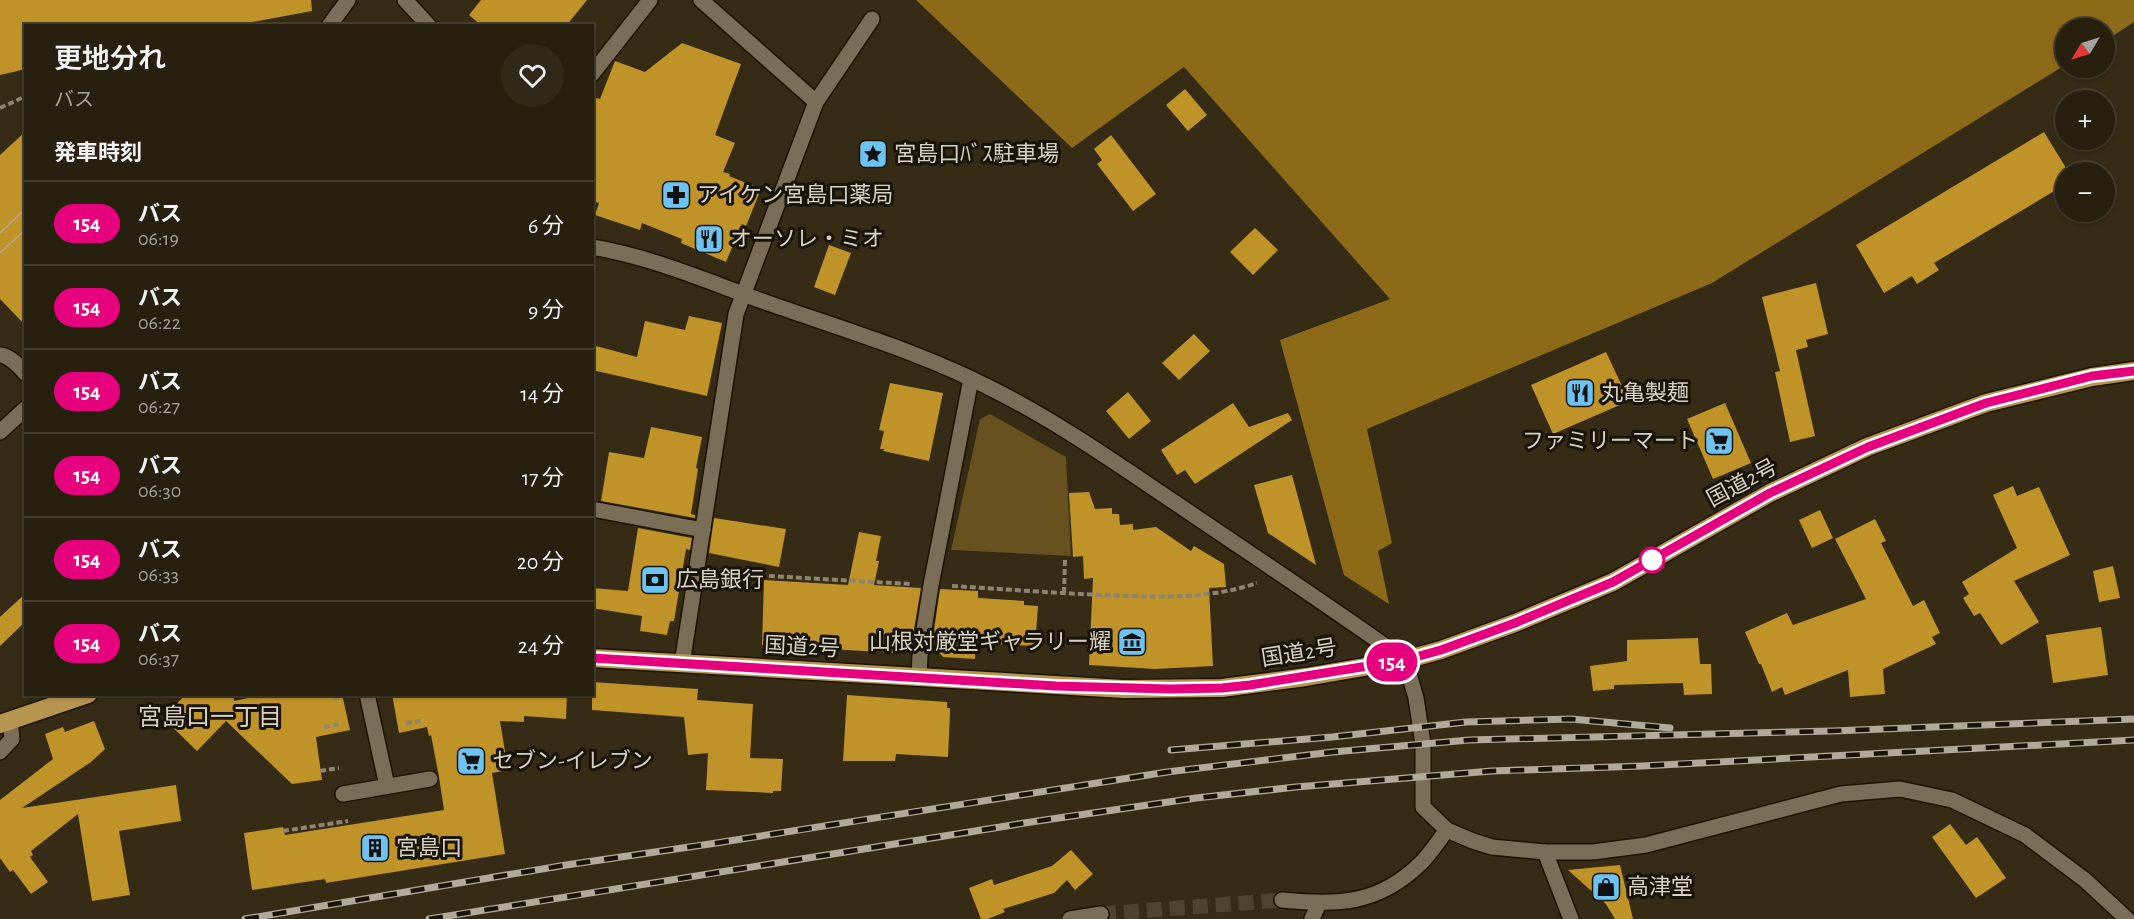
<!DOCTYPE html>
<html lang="ja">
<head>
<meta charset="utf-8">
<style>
	:root { --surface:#28200f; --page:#302818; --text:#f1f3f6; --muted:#a5a39e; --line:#443e2f }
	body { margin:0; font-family:"Alegreya Sans","Noto Sans JP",sans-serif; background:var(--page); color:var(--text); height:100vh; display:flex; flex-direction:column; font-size:22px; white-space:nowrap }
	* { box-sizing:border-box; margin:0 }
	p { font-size:20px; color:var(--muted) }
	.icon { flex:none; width:33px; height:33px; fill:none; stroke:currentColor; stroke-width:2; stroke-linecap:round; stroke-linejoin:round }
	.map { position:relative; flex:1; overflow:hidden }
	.details { position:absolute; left:24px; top:24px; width:570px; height:672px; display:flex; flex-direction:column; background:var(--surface); border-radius:0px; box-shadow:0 2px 4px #0004,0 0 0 2px var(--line) }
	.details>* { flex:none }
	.badge { padding:0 12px; border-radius:20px; font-size:21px; line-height:39px }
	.needle { width:39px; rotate:232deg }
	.fabs { position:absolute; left:2055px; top:18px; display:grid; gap:12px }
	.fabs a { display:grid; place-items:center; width:60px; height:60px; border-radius:50%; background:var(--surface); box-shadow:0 2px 4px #0004,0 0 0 2px var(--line); font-size:30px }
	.map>.badge { position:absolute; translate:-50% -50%; box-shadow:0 0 0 3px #fff }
	h2 { padding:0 30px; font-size:22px; line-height:54px }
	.round { display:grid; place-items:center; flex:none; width:63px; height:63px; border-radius:32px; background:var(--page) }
	.summary { display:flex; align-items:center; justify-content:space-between; height:102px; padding:0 30px }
	h1 { font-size:28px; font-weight:600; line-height:45px }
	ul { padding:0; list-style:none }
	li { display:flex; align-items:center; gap:18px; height:84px; padding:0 30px; border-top:2px solid var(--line) }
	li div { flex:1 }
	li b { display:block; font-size:22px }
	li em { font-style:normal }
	li .badge { min-width:66px; font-weight:700; text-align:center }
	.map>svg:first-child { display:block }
	.green { fill:#67511f }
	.water { fill:#8c6a17 }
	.building { fill:#c09328 }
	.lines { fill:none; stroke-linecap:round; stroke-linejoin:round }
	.street-tunnel { stroke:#4e442e; stroke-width:15; stroke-dasharray:15 8; stroke-linecap:butt }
	.lane-casing { stroke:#1d1300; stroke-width:18 }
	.street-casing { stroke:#1d1300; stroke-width:18 }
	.secondary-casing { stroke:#1d1300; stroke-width:18 }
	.highway-casing { stroke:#1d1300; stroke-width:21 }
	.path { stroke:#8d8472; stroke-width:4; stroke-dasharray:6 3; stroke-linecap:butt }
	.lane { stroke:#7b6e56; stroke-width:15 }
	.street { stroke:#7b6e56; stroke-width:15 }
	.secondary { stroke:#7b6e56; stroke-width:15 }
	.highway { stroke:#b6954f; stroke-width:18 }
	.tram { stroke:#b1a999; stroke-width:1.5 }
	.rail-casing { stroke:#b1a999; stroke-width:7 }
	.rail { stroke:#19140a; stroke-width:4.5; stroke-dasharray:14; stroke-linecap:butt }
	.line-casing { stroke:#fff; stroke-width:14 }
	.line { stroke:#e6007e; stroke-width:9 }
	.stop-dot { fill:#fff; stroke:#e6007e; stroke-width:3 }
	.labels { text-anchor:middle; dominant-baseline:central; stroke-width:6; stroke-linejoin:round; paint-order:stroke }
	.poi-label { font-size:22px; fill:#d8d1c3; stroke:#19140a; text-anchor:start }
	.street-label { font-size:22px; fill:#d8d1c3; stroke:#19140a }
	.neighbourhood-label { font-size:24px; fill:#d8d1c3; stroke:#19140a }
</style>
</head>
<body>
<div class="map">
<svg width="2134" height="919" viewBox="0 0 2134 919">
	<rect width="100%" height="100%" fill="#362b14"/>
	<!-- green -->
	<polygon class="green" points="990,414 1066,457 1071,556 951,550 980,419"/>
	<!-- water -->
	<polygon class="water" points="916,0 2134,0 2134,22 2105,41 2104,28 2066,28 2065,65 1712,283 1367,429 1392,543 1378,551 1389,604 1344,575 1280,340 1390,299 1184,67 1072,148"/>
	<!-- building -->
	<g class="building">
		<polygon points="0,0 311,0 312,11 231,26 26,26 26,69 0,75"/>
		<polygon points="481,0 587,0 566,26 482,26 469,15"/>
		<polygon points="682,43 741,64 715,135 735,143 723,172 730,174 729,176 761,189 746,226 742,224 726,262 681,243 682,239 642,223 640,230 595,215 599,203 592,201 592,97 600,99 615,61 645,72"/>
		<polygon points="1185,89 1207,115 1188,131 1166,105"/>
		<polygon points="26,131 26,326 0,299 0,155"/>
		<polygon points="2044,132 2066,168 2066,184 1934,263 1939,270 1917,284 1912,276 1884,293 1856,245"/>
		<polygon points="1111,135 1156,194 1133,211 1097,164 1102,160 1094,149"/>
		<polygon points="1255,228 1278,250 1253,275 1230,252"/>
		<polygon points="829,245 851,253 835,295 814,287"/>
		<polygon points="1816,283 1828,334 1806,340 1808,347 1796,350 1815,436 1790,442 1775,372 1780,371 1762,297"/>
		<polygon points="689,316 722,323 707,396 592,370 592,345 637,357 645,321 685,330"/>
		<polygon points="1194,334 1210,351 1179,380 1162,363"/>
		<polygon points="1606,352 1629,401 1553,434 1531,385"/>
		<polygon points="890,383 943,393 929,461 883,451 884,449 880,449 884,431 879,430"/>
		<polygon points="1128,392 1151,421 1129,439 1106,411"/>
		<polygon points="1233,403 1249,427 1288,413 1292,420 1195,484 1185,470 1177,475 1161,450"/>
		<polygon points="1725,403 1751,463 1713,479 1687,419"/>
		<polygon points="651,427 702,437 696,468 698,469 691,514 695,515 695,518 601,501 609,452 644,458"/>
		<polygon points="1292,475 1302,512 1316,565 1268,533 1254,485"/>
		<polygon points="2013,486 2017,496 2039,487 2070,555 2014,581 2039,622 2001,645 1980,613 1974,616 1963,598 1969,594 1962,582 2017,548 1993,495"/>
		<polygon points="1089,492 1095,509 1112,508 1112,514 1119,514 1120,525 1133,524 1133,530 1156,527 1191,551 1194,546 1224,564 1226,587 1209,588 1213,666 1155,669 1089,665 1093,578 1084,579 1083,556 1073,557 1069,493"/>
		<polygon points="1820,510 1833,538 1812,548 1799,520"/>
		<polygon points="714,518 786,529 779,567 709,553"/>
		<polygon points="1875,519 1886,541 1881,543 1913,606 1924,600 1940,633 1932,637 1936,644 1883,669 1885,694 1850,697 1848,670 1785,695 1782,687 1772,692 1761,664 1759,664 1745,632 1787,613 1793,625 1866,599 1835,539"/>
		<polygon points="638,528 692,538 690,550 686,549 674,621 670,621 667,635 640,631 642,616 592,608 592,588 628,591"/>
		<polygon points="859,532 881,536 876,561 879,561 874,585 921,588 912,641 898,653 762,645 764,580 848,585"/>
		<polygon points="2113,566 2120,598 2099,602 2093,571"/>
		<polygon points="940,589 978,591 978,598 1024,601 1024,605 1038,606 1035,646 975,643 975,659 943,657 932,644"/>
		<polygon points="26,593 26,621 0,646 0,617"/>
		<polygon points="2101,627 2108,675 2053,683 2046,635"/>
		<polygon points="1698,638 1700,664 1711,664 1712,694 1684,695 1683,683 1614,685 1614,689 1593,691 1590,666 1627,661 1627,640"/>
		<polygon points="592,682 698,689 697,700 753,704 750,758 783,759 781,791 773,791 773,793 706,790 708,753 688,755 684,717 592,710"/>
		<polygon points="186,694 233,694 234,701 267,694 342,694 350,730 316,737 322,780 292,784 226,721 197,751 163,718"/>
		<polygon points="392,694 567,694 566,719 524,716 524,722 500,721 508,770 492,773 505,854 326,883 325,879 252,890 244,833 283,827 285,835 444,810 439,777 431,735 429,736 427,727 399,733"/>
		<polygon points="847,695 947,702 947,708 950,708 950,713 948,757 896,754 895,761 843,761"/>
		<polygon points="94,721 105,749 91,762 22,808 176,785 181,821 119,831 130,895 92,901 78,814 31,851 33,855 30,857 48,882 31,894 13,870 10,872 0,858 0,800 53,759 45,734 63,727 65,732"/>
		<polygon points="1950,824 1966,845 1977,837 2006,878 1976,898 1932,837"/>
		<polygon points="1071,850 1093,874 1075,890 1067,880 1054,893 1003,909 1005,912 988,919 981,919 969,888 992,879 994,885 1052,866"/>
		<polygon points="1620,865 1633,919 1615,919 1606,904 1568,870"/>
	</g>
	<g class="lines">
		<!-- street-tunnel -->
		<polyline class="street-tunnel" points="1101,914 1282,900"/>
		<!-- lane casing -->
		<g class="lane-casing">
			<g id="lane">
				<path d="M0 355C10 356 19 366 26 374"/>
				<polyline points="343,794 430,779"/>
			</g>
		</g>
		<!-- street casing -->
		<g class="street-casing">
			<g id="street">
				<polyline points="405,0 429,26"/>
				<polyline points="329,26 348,0"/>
				<polyline points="592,74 650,0"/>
				<polyline points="816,102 872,19"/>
				<polyline points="592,509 703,530"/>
				<polyline points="1405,660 1416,698 1423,744 1423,807 1447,830 1473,841 1492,847 1545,852 1593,852 1646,845 1841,794 1900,789 1952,800 2025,835 2085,880 2127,919"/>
				<polyline points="682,664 736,314 816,102 701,0"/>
				<polyline points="919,678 920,655 931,585 971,379"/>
				<polyline points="0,752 12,739 10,720"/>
				<polyline points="1545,852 1571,919"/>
				<path d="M1282 900C1339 905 1378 905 1421 863 1431 853 1438 841 1447 830"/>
				<polyline points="1070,919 1101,914"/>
				<polyline points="1312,919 1319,903"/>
			</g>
		</g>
		<!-- secondary casing -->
		<g class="secondary-casing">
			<g id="secondary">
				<path d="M592 247C653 257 711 283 768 303 845 330 924 353 996 391 1061 424 1120 466 1180 506 1255 557 1331 607 1405 660"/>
				<polyline points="0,432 26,408"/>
				<polyline points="367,694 387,786"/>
			</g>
		</g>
		<!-- highway casing -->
		<g class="highway-casing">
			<g id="highway">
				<polyline points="592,658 1124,689 1222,688 1306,677 1405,660 1441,650 1515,623 1613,582 1770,493 1867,447 1986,403 2092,377 2134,371"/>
				<polyline points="0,724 88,694"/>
			</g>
		</g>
		<!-- path -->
		<g class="path">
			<polyline points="0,108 26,96"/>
			<polyline points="715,573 911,584"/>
			<path d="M952 586C1002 589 1053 593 1103 595 1154 597 1208 600 1257 583"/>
			<polyline points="1064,593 1065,559"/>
			<polyline points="335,694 337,703"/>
			<polyline points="406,723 421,721"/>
			<polyline points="324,727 339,724"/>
			<polyline points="320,771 339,768"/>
			<polyline points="283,831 348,821"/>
		</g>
		<!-- lane -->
		<use href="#lane" class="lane"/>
		<!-- street -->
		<use href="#street" class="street"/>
		<!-- secondary -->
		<use href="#secondary" class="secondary"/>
		<!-- highway -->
		<use href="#highway" class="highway"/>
		<!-- tram -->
		<g class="tram">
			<polyline points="0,233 26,208"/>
			<polyline points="0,253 26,229"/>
		</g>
		<!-- rail casing -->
		<g class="rail-casing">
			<g id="rail">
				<polyline points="1171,750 1332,737 1466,722 1571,719 1670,728"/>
				<polyline points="245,919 566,865 710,844 1167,772 1333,752 1469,740 1832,731 2134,719"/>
				<polyline points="429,919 1031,822 1196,798 1296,787 1492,771 1642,766 2134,740"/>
			</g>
		</g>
		<!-- rail -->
		<use href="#rail" class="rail"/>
	</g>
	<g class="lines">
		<!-- line casing -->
		<g class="line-casing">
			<polyline id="line" points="592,658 1056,686 1170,689 1222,688 1250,685 1405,660 1441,650 1515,623 1613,582 1770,493 1868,447 1986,403 2092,376 2134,371"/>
		</g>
		<!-- line -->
		<use href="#line" class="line"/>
	</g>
	<!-- icons -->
	<defs>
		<g id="sight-square" transform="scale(1.5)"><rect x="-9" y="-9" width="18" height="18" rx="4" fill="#6cc3f2" stroke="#19140a"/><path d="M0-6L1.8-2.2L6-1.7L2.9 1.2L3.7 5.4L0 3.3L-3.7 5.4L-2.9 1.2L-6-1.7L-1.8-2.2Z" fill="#111"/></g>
		<g id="pharmacy-square" transform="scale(1.5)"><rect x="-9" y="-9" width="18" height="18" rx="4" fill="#6cc3f2" stroke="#19140a"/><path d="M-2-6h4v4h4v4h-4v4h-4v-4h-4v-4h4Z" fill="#111"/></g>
		<g id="restaurant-square" transform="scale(1.5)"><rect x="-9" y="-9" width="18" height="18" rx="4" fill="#6cc3f2" stroke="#19140a"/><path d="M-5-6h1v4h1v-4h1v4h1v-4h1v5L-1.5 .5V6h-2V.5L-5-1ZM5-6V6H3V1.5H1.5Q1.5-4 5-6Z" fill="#111"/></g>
		<g id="supermarket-square" transform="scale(1.5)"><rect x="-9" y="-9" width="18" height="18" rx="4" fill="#6cc3f2" stroke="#19140a"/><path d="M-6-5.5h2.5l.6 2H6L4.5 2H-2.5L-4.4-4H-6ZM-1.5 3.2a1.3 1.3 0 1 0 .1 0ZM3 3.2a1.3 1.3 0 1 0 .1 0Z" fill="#111"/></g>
		<g id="bank-square" transform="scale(1.5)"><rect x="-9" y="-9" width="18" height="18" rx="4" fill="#6cc3f2" stroke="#19140a"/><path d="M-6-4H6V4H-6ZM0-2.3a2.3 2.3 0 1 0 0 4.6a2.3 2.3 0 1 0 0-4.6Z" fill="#111"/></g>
		<g id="museum-square" transform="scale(1.5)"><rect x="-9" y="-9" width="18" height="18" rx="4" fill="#6cc3f2" stroke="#19140a"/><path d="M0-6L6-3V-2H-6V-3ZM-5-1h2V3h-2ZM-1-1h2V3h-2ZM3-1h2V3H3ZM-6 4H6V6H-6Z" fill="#111"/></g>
		<g id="building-square" transform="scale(1.5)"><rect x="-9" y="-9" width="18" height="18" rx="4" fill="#6cc3f2" stroke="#19140a"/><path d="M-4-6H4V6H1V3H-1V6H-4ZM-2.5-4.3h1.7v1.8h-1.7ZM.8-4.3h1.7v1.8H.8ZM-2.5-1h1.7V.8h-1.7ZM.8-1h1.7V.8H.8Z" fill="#111"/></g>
		<g id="shop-square" transform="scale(1.5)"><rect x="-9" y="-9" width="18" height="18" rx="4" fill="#6cc3f2" stroke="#19140a"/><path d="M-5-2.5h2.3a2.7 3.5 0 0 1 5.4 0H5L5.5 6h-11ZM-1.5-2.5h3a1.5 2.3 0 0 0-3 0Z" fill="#111"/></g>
	</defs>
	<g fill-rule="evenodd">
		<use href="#sight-square" x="873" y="154"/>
		<use href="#pharmacy-square" x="676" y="195"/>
		<use href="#restaurant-square" x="709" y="239"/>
		<use href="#restaurant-square" x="1580" y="393"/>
		<use href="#supermarket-square" x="1719" y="441"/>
		<use href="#bank-square" x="655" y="580"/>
		<use href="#museum-square" x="1132" y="642"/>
		<use href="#supermarket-square" x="471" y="761"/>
		<use href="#building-square" x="375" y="848"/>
		<use href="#shop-square" x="1606" y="887"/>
	</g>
	<!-- markers -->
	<circle class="stop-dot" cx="1652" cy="560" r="12"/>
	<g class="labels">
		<!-- poi labels -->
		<g class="poi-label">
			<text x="894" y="154">宮島口ﾊﾞｽ駐車場</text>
			<text x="697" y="195">アイケン宮島口薬局</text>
			<text x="730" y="239">オーソレ・ミオ</text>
			<text x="1601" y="393">丸亀製麺</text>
			<text x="1698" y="441" text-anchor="end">ファミリーマート</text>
			<text x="676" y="580">広島銀行</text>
			<text x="1111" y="642" text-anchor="end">山根対厳堂ギャラリー耀</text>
			<text x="492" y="761">セブン-イレブン</text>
			<text x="396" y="848">宮島口</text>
			<text x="1627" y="887">高津堂</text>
		</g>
		<!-- street labels -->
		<g class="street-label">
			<text transform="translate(1742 483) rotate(-28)">国道2号</text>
			<text transform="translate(802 647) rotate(3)">国道2号</text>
			<text transform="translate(1299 653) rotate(-9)">国道2号</text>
		</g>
		<!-- neighbourhood labels -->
		<g class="neighbourhood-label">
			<text x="210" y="718">宮島口一丁目</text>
		</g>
	</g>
</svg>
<div class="fabs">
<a><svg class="needle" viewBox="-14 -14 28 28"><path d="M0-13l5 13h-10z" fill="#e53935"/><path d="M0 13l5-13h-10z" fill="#a5a39e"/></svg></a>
<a>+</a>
<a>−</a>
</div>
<b class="badge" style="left:1392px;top:662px;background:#e6007e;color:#fff">154</b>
<section class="details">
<div class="summary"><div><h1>更地分れ</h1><p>バス</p></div><a class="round"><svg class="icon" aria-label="heart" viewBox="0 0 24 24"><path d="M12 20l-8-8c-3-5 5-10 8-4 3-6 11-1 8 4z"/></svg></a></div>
<h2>発車時刻</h2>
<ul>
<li><span class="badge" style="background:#e6007e;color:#fff">154</span><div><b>バス</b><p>06:19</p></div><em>6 分</em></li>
<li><span class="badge" style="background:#e6007e;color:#fff">154</span><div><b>バス</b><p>06:22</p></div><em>9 分</em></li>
<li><span class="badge" style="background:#e6007e;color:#fff">154</span><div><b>バス</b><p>06:27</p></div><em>14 分</em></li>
<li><span class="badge" style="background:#e6007e;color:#fff">154</span><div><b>バス</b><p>06:30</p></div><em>17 分</em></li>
<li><span class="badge" style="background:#e6007e;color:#fff">154</span><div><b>バス</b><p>06:33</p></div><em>20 分</em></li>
<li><span class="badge" style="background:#e6007e;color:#fff">154</span><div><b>バス</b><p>06:37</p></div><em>24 分</em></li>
</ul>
</section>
</div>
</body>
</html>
